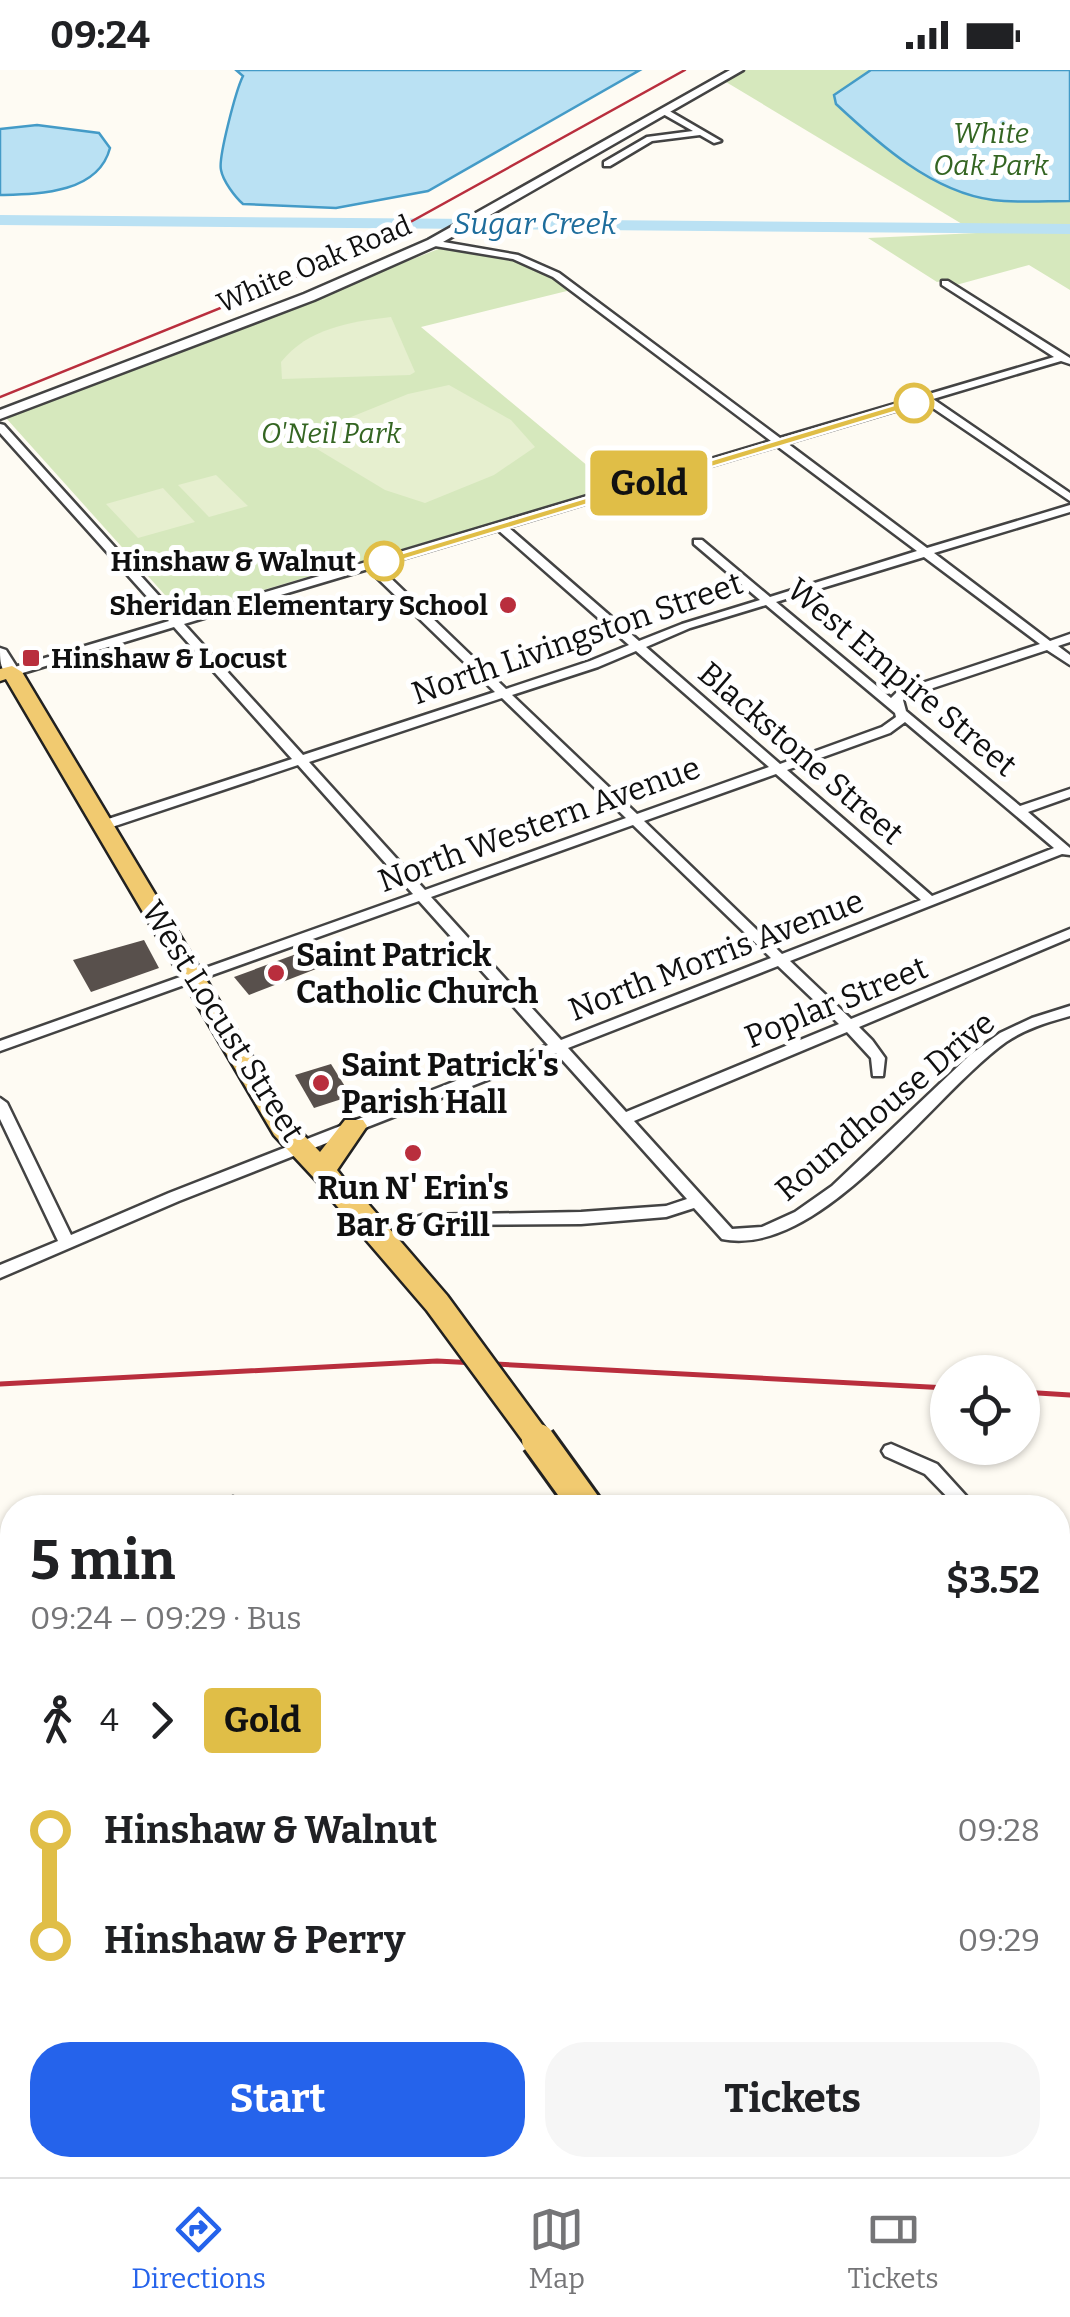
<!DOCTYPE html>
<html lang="en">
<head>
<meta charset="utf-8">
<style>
	:root { --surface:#fff; --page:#f6f6f6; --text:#202124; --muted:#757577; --line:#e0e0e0; --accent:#2563eb }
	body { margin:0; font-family:Bitter,serif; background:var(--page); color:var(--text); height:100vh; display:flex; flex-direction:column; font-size:38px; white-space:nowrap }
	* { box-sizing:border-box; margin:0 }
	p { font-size:32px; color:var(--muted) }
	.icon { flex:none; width:55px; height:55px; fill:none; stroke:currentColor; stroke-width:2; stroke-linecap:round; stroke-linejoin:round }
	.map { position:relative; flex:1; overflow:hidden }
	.side { position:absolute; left:0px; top:1425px; width:1070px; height:682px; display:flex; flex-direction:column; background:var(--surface); border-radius:40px 40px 0 0; box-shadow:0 2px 8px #0004 }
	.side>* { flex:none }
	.badge { padding:0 20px; border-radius:8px; font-size:35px; line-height:65px }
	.fabs { position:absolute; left:930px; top:1285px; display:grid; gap:20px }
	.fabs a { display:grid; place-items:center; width:110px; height:110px; border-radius:50%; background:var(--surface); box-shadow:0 2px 8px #0004; font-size:50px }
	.map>.badge { position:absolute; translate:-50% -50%; box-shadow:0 0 0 5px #fff }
	.legs { display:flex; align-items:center; gap:15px; height:110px; padding:0 30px; font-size:32px }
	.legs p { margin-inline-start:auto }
	.overview { display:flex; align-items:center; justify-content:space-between; height:170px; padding:0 30px }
	h1 { font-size:55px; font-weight:700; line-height:75px }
	.primary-button { display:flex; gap:20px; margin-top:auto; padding:20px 30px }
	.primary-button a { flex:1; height:115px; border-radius:40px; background:var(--accent); color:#fff; font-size:40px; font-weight:700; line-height:115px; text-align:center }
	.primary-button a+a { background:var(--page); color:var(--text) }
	ul { padding:0 30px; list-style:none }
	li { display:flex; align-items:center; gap:35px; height:110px; font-size:38px }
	li i { display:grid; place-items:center; width:15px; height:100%; margin:0 12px; background:currentColor }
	li i::after { content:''; width:25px; height:25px; margin:-12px; border:8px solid; border-radius:50%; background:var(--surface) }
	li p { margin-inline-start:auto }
	li:first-child i { background:linear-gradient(#0000 50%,currentColor 0) }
	li:last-child i { background:linear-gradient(currentColor 50%,#0000 0) }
	.status { display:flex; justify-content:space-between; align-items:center; height:70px; padding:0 50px; background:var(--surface); direction:ltr }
	.status svg { height:28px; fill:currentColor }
	.dock { display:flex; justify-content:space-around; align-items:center; height:140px; border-top:2px solid var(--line); background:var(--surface); font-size:28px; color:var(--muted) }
	.dock a { display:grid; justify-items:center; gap:5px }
	.dock .current { color:var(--accent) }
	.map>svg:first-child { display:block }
	.green { fill:#d6e8bd }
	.pitch { fill:#e6efcf }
	.water { fill:#bae1f3; stroke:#449bc7; stroke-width:2.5 }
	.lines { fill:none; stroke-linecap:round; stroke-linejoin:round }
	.river { fill:#bae1f3; fill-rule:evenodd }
	.building { fill:#58504c }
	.minor-casing { stroke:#434343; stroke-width:5 }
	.tertiary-casing { stroke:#434343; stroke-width:5 }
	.primary-casing { stroke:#212121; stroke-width:5 }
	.minor { fill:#fff; fill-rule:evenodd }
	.tertiary { fill:#fff; fill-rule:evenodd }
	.primary { fill:#f1ca70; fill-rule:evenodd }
	.rail-far1 { stroke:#b92e3d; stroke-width:2.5 }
	.rail { stroke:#b92e3d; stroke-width:5 }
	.primary-bridge-far1-casing { stroke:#212121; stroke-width:30; stroke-linecap:butt }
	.primary-bridge-casing { stroke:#212121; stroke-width:38; stroke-linecap:butt }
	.primary-bridge-far1 { stroke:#f1ca70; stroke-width:25 }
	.primary-bridge { stroke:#f1ca70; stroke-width:32 }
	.line-1 { fill:#e0be47; stroke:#fff; stroke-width:2.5 }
	.stop-1-dot { fill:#fff; stroke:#e0be47; stroke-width:5 }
	.poi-dot { fill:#b92e3d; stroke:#fff; stroke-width:4 }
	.labels { text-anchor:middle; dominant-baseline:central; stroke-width:10; stroke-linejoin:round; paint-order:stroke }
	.far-park-label { font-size:28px; font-style:italic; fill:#346522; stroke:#fff }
	.far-street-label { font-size:28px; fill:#101010; stroke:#fff }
	.far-stop-label { font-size:28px; font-weight:bold; fill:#101010; stroke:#fff; text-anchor:end }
	.far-poi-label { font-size:28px; font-weight:bold; fill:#101010; stroke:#fff; text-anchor:end }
	.far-water-label { font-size:30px; font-style:italic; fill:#1e6d9c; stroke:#fff }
	.street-label { font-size:32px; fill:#101010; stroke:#fff }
	.poi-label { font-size:32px; font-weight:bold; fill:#101010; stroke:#fff; text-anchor:start }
</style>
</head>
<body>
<div class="status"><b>09:24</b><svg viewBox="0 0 49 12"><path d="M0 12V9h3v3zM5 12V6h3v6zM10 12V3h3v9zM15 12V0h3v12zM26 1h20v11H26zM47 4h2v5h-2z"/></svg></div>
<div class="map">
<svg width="1070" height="2107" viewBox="0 0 1070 2107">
	<rect width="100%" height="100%" fill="#fefbf3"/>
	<!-- green -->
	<g class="green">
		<polygon points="746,0 1070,0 1070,220 1029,195 956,215 948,210 937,212 868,168 977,163 726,12"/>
		<polygon points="441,178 528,193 571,220 421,257 613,417 182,544 6,348"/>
	</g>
	<!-- pitch -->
	<g class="pitch">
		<path d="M391 247 415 302 410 305 282 309 281 292C308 258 350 252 391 247Z"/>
		<polygon points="449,315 511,350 535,377 494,405 425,433 385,420 307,373 309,364 408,324"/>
		<polygon points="216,405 248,436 209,447 178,415"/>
		<polygon points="163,418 195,452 138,468 106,434"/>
	</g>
	<!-- water -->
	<g class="water">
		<path d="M236 0H640L428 121 336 138 243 134C235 127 223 111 221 100 218 88 236 20 243 6Z"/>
		<path d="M871 0H1070V131C1045 131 1018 133 993 130 932 122 879 74 836 34L834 25Z"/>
		<path d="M37 55 99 63 110 78C98 124 38 124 0 125V59Z"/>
	</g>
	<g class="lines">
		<!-- river -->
		<polygon class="river" points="0,145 1070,154 1070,164 0,155"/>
	</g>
	<!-- building -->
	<g class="building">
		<polygon points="144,870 159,898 91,922 73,890"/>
		<polygon points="299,883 316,899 249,925 234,907"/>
		<polygon points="331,994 351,1026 314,1038 295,1005"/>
	</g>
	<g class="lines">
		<!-- minor casing -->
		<g class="minor-casing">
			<g id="minor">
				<polygon points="666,39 721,71 714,73 700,65 652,71 610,96 604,96 604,92 647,67 693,61 663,44 663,40"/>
				<path d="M432 170 518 185 559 203 780 368 1054 287 942 215V211H948L1070 288V294L1061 291 933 329 1070 423V431L924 332 787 373 927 478 1070 435V442L934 483 1050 571 1070 564V572L1058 576 1070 585V595L1047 580 906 627 903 630 906 641 1020 736 1070 719V727L1028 742 1070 778V785L1062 784 790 891 851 949 1070 859V868L859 957 872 970 885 988 883 1006H873L871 988 847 962 634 1051 732 1159 762 1157 795 1142 832 1116 970 985 1000 963 1032 948 1070 936V946C1048 952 1025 959 1006 972 932 1025 821 1189 722 1169L694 1138 666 1147 581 1154 416 1155 414 1151 416 1147 422 1145 581 1142 666 1136 687 1129 556 983 179 1131 0 1208V1195L58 1171 0 1049V1028L7 1033 71 1165 169 1123 548 975 419 831 0 981V971L413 824 298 695 109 758H99L97 755 99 752 292 689 174 557 16 605H8V599L169 551 0 363V354L4 355 179 548 771 371 553 207 513 189 429 175 427 173ZM777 376 917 481 770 527 702 470H694V474L760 530 682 554 639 571 508 457ZM498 460 629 575 590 591 506 619 378 496ZM924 487 1040 574 898 621 891 628 776 532ZM368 499 495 622 303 685 184 554ZM766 535 895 643 896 647 882 657 780 694 646 577 690 558ZM636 581 769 697 637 744 512 625 598 597ZM502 628 626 748 425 820 309 692ZM905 652 1054 778 932 826 787 700 890 663ZM776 704 921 830 782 884 644 751ZM633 755 771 888 561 970 431 827ZM778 896 839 954 626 1042 568 978Z"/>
				<polygon points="891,1374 937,1394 977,1438 958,1438 925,1404 885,1386 882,1381 885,1376"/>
				<polygon points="233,1427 239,1429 242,1434 240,1438 216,1438 218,1433"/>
				<polygon points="12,1525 12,1540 0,1546 0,1529"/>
				<polygon points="1058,1528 1064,1530 1070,1536 1070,1557 1064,1554 1058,1547"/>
				<polygon points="1070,1673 1070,1691 1058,1696 1058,1678"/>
				<polygon points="12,1877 12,1897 0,1903 0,1883"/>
				<path d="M333 2095H365C358 2107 338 2107 322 2107L325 2099Z"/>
				<polygon points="599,2095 622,2095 628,2107 605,2107"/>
			</g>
		</g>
		<!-- tertiary casing -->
		<g class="tertiary-casing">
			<g id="tertiary">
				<polygon points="730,0 743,0 436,176 314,230 0,349 0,340 304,224 428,170"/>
				<path d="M0 578 6 580 20 602 18 605 12 607C0 603 0 590 0 578Z"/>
				<polygon points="0,1803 9,1806 12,1813 12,1853 3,1850 0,1844"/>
				<polygon points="118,2095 148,2095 153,2107 123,2107"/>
			</g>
		</g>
		<!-- primary casing -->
		<g class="primary-casing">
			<g id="primary">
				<polygon points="12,596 22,602 292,1053 320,1082 345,1050 363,1050 367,1056 337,1100 351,1118 347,1124 329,1124 274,1065 6,609 0,611 0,599"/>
				<polygon points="1058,2039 1070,2044 1070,2092 1058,2087"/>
			</g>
		</g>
		<!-- minor -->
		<use href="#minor" class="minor"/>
		<!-- tertiary -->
		<use href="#tertiary" class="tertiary"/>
		<!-- primary -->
		<use href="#primary" class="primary"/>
		<!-- rail-far1 -->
		<polyline class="rail-far1" points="0,327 347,187 685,0"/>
		<!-- rail -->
		<g class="rail">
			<polyline points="0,1314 437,1291 948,1318"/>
			<polyline points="1022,1322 1070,1325"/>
		</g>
		<!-- primary-bridge-far1 casing -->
		<g class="primary-bridge-far1-casing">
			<polyline id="primary-bridge-far1" points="338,1118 437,1233 540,1373"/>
		</g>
		<!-- primary-bridge casing -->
		<g class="primary-bridge-casing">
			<polyline id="primary-bridge" points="538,1370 587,1438"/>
		</g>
		<!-- primary-bridge-far1 -->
		<use href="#primary-bridge-far1" class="primary-bridge-far1"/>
		<!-- primary-bridge -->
		<use href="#primary-bridge" class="primary-bridge"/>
	</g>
	<!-- line-1 -->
	<polygon class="line-1" points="914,329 920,333 918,335 389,494 376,491"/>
	<!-- markers -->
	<g class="stop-1-dot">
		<circle cx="914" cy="333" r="18"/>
		<circle cx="384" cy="491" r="18"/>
	</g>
	<g class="poi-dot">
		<circle cx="508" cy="535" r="10"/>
		<rect x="21" y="578" width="20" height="20" rx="5"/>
		<circle cx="276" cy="903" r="10"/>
		<circle cx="321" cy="1013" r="10"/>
		<circle cx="413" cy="1083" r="10"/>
	</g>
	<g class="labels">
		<!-- far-park labels -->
		<g class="far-park-label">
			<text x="991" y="63">White<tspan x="991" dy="32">Oak Park</tspan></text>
			<text x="331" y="363">O'Neil Park</text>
		</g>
		<!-- far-street labels -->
		<g class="far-street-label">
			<text transform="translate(314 194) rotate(-23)">White Oak Road</text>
		</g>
		<!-- far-stop labels -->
		<g class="far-stop-label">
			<text x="356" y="491">Hinshaw &amp; Walnut</text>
		</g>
		<!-- far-poi labels -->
		<g class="far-poi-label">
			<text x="488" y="535">Sheridan Elementary School</text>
			<text x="51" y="588" text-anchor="start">Hinshaw &amp; Locust</text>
		</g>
		<!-- far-water labels -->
		<g class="far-water-label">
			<text x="535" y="154">Sugar Creek</text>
		</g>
		<!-- street labels -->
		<g class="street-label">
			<text transform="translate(577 568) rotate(-19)">North Livingston Street</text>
			<text transform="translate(902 607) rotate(40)">West Empire Street</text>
			<text transform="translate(801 683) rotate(41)">Blackstone Street</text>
			<text transform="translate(539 754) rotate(-20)">North Western Avenue</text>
			<text transform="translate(716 885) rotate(-21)">North Morris Avenue</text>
			<text transform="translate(836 932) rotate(-22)">Poplar Street</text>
			<text transform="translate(223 951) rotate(58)">West Locust Street</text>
			<text transform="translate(885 1036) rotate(-40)">Roundhouse Drive</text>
		</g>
		<!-- poi labels -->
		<g class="poi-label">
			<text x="296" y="885">Saint Patrick<tspan x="296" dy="37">Catholic Church</tspan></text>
			<text x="341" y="995">Saint Patrick's<tspan x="341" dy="37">Parish Hall</tspan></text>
			<text x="413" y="1118" text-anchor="middle">Run N' Erin's<tspan x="413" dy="37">Bar &amp; Grill</tspan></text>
		</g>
	</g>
</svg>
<div class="fabs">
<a><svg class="icon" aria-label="locate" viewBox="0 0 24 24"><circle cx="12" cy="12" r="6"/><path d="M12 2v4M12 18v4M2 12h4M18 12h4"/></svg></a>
</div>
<b class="badge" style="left:649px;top:413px;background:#e0be47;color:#111">Gold</b>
<section class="side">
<div class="overview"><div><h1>5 min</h1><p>09:24 – 09:29 · Bus</p></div><b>$3.52</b></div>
<div class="legs"><svg class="icon" aria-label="walk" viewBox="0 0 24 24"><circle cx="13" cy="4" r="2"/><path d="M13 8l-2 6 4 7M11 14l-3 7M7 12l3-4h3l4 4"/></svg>4<svg class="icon" aria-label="forward" viewBox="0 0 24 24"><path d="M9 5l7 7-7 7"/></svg><b class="badge" style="background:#e0be47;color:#111">Gold</b></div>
<ul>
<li><i style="color:#e0be47"></i><b>Hinshaw &amp; Walnut</b><p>09:28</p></li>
<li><i style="color:#e0be47"></i><b>Hinshaw &amp; Perry</b><p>09:29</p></li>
</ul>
<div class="primary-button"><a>Start</a><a>Tickets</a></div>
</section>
</div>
<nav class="dock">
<a class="current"><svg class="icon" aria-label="directions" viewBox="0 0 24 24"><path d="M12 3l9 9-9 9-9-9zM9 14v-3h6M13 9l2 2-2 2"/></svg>Directions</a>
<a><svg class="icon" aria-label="map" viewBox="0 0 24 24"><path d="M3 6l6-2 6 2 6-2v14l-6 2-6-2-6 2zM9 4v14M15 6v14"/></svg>Map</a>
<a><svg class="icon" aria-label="tickets" viewBox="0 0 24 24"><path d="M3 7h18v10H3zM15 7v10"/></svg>Tickets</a>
</nav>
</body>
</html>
